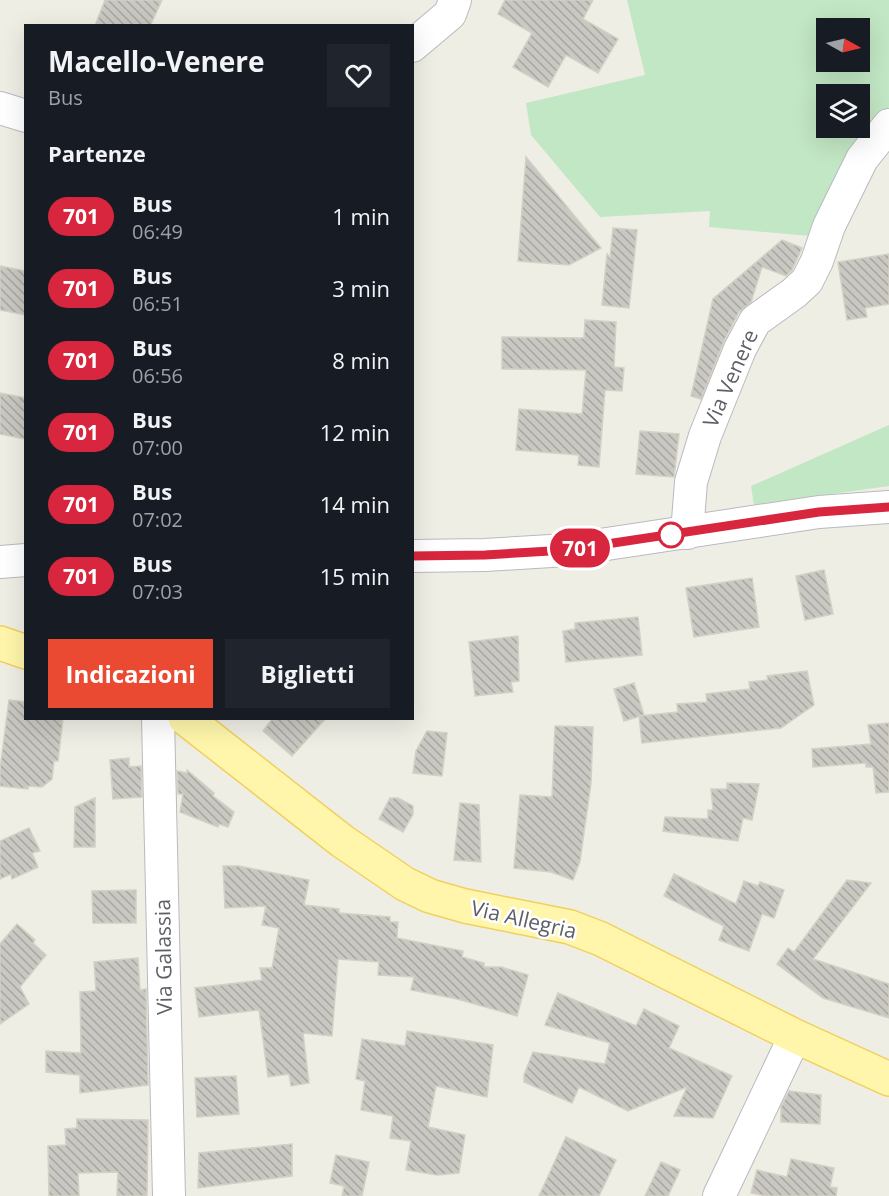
<!DOCTYPE html>
<html lang="it">
<head>
<meta charset="utf-8">
<style>
	:root { --surface:#171b24; --page:#20242c; --text:#f1f3f6; --muted:#9ea1a6; --accent:#e94a31 }
	body { margin:0; font-family:"Open Sans",sans-serif; background:var(--page); color:var(--text); height:100vh; display:flex; flex-direction:column; font-size:22px; white-space:nowrap }
	* { box-sizing:border-box; margin:0 }
	p { font-size:20px; color:var(--muted) }
	.icon { flex:none; width:33px; height:33px; fill:none; stroke:currentColor; stroke-width:2; stroke-linecap:round; stroke-linejoin:round }
	.map { position:relative; flex:1; overflow:hidden }
	.side { position:absolute; left:24px; top:24px; width:390px; height:696px; display:flex; flex-direction:column; background:var(--surface); border-radius:0px; box-shadow:0 6px 24px #0002 }
	.side>* { flex:none }
	.badge { padding:0 12px; border-radius:20px; font-size:21px; line-height:39px }
	.needle { width:39px; rotate:98deg }
	.buttons { position:absolute; left:816px; top:18px; display:grid; gap:12px }
	.buttons a { display:grid; place-items:center; width:54px; height:54px; border-radius:0px; background:var(--surface); box-shadow:0 6px 24px #0002; font-size:30px }
	.map>.badge { position:absolute; translate:-50% -50%; box-shadow:0 0 0 3px #fff }
	h2 { padding:0 24px; font-size:22px; line-height:54px }
	.round { display:grid; place-items:center; flex:none; width:63px; height:63px; border-radius:0px; background:var(--page) }
	.summary { display:flex; align-items:center; justify-content:space-between; height:102px; padding:0 24px }
	h1 { font-size:28px; font-weight:700; line-height:45px }
	.cta { display:flex; gap:12px; margin-top:auto; padding:12px 24px }
	.cta a { flex:1; height:69px; border-radius:0px; background:var(--accent); color:#fff; font-size:24px; font-weight:700; line-height:69px; text-align:center }
	.cta a+a { background:var(--page); color:var(--text) }
	ul { padding:0; list-style:none }
	li { display:flex; align-items:center; gap:18px; height:72px; padding:0 24px }
	li div { flex:1 }
	li b { display:block; font-size:22px }
	li em { font-style:normal }
	li .badge { min-width:66px; font-weight:700; text-align:center }
	.map>svg:first-child { display:block }
	.grass { fill:#c2e7c4; fill-rule:evenodd }
	.building { fill:url(#building-back-hatch); stroke:#d4d0c3; stroke-width:1.5 }
	.lines { fill:none; stroke-linecap:round; stroke-linejoin:round }
	.minor-casing { stroke:#b8babf; stroke-width:34 }
	.major-casing { stroke:#f1d05c; stroke-width:36 }
	.minor { stroke:#fff; stroke-width:32 }
	.major { stroke:#fff6ab; stroke-width:33 }
	.line-casing { stroke:#fff; stroke-width:14 }
	.line { stroke:#d7263d; stroke-width:9 }
	.stop-dot { fill:#fff; stroke:#d7263d; stroke-width:3 }
	.labels { text-anchor:middle; dominant-baseline:central; stroke-width:5; stroke-linejoin:round; paint-order:stroke }
	.street-label { font-size:21px; fill:#5d6066; stroke:#fff }
</style>
</head>
<body>
<div class="map">
<svg width="889" height="1196" viewBox="0 0 889 1196">
	<defs>
		<pattern id="building-back-hatch" width="6" height="6" patternUnits="userSpaceOnUse" patternTransform="scale(1.5)"><rect width="6" height="6" fill="#cac8c2"/><path d="M-1 5l2 2M0 0l6 6M5-1l2 2" fill="none" stroke="#a7a6a1"/></pattern>
	</defs>
	<rect width="100%" height="100%" fill="#efeee5"/>
	<!-- grass -->
	<g class="grass">
		<path d="M627 0H889V107L844 165 810 236 709 227 710 211 600 217 531 135 526 103 645 75ZM826 28H860V62H826ZM826 94H860V128H826Z"/>
		<polygon points="889,425 889,486 754,505 751,486"/>
	</g>
	<!-- building -->
	<g class="building">
		<polygon points="105,0 162,0 150,26 95,26"/>
		<polygon points="505,0 593,0 583,19 618,39 598,73 566,55 548,87 513,67 532,33 498,14"/>
		<polygon points="526,157 601,248 569,265 518,261"/>
		<polygon points="613,228 637,230 629,308 602,305 607,254 610,258"/>
		<polygon points="782,240 802,248 792,270 786,276 762,267 751,302 739,312 724,341 701,399 691,396 713,299"/>
		<polygon points="889,254 889,304 865,308 867,317 847,320 838,262"/>
		<polygon points="0,266 26,271 26,315 0,310"/>
		<polygon points="585,320 616,322 614,367 624,368 622,391 605,390 599,467 578,465 579,455 516,450 519,409 582,414 586,370 502,369 502,337 584,338"/>
		<polygon points="0,393 26,398 26,439 0,434"/>
		<polygon points="640,431 679,434 674,477 636,474"/>
		<polygon points="824,570 833,614 805,620 796,576"/>
		<polygon points="752,578 759,627 694,637 686,588"/>
		<polygon points="638,617 642,655 566,662 563,631 575,629 575,623"/>
		<polygon points="518,636 519,681 511,682 513,692 475,696 469,642"/>
		<polygon points="807,671 814,705 781,728 642,743 639,716 678,712 677,704 707,702 706,694 750,689 749,682 768,680 767,676"/>
		<polygon points="634,683 644,715 624,721 614,689"/>
		<polygon points="9,700 26,702 26,718 63,718 58,761 54,761 52,779 42,787 28,786 28,789 0,786 0,769"/>
		<polygon points="273,718 326,718 292,756 263,731"/>
		<polygon points="889,723 889,792 876,793 873,767 866,767 866,763 813,767 812,749 871,744 868,725"/>
		<polygon points="555,726 593,727 591,783 580,861 573,880 551,872 514,868 520,795 552,797"/>
		<polygon points="427,731 447,733 442,776 413,773 416,751"/>
		<polygon points="129,758 129,767 141,766 142,797 113,799 110,760"/>
		<polygon points="187,770 214,793 213,796 234,812 228,827 219,824 218,827 180,812 183,794 178,794 177,771 187,773"/>
		<polygon points="727,783 759,784 752,820 743,818 738,841 663,831 665,817 708,819 708,810 713,810 711,789 727,789"/>
		<polygon points="95,798 95,847 74,847 75,807"/>
		<polygon points="390,798 398,798 413,806 413,814 403,832 379,819"/>
		<polygon points="460,803 479,805 481,862 454,860"/>
		<polygon points="29,828 40,851 32,853 38,867 12,879 11,874 0,879 0,841"/>
		<polygon points="223,866 239,866 309,880 304,905 339,909 339,913 390,917 390,922 398,922 397,938 463,951 462,957 484,963 484,967 501,967 528,975 517,1016 457,999 411,990 414,977 378,975 379,962 338,959 332,1036 303,1033 309,1083 291,1086 289,1074 268,1077 259,1010 199,1017 195,988 262,980 260,968 272,968 279,928 262,925 266,906 225,908"/>
		<polygon points="674,874 736,904 744,881 758,886 760,882 784,890 774,918 762,914 749,951 719,940 724,926 664,896"/>
		<polygon points="847,880 871,883 813,959 889,984 889,1018 823,998 777,964 788,948 794,952"/>
		<polygon points="136,890 136,923 93,923 92,891"/>
		<polygon points="17,924 35,940 33,943 46,955 20,987 29,1004 0,1024 0,944"/>
		<polygon points="138,958 140,990 146,989 148,1085 80,1093 80,1075 46,1072 46,1051 81,1053 80,992 96,991 94,962"/>
		<polygon points="558,993 636,1026 644,1009 679,1026 669,1048 732,1076 713,1118 674,1116 687,1087 628,1111 579,1087 572,1103 524,1082 524,1075 533,1052 605,1064 610,1043 545,1025"/>
		<polygon points="407,1031 493,1045 487,1097 436,1086 428,1127 465,1135 459,1173 437,1175 406,1170 411,1141 390,1138 393,1116 361,1110 365,1081 356,1079 362,1039 405,1046"/>
		<polygon points="236,1076 239,1114 197,1117 195,1078"/>
		<polygon points="789,1091 821,1095 820,1124 781,1122 781,1107"/>
		<polygon points="77,1119 148,1120 147,1196 117,1196 118,1172 78,1173 79,1196 49,1196 48,1146 66,1145 65,1129 77,1128"/>
		<polygon points="566,1137 616,1160 599,1196 539,1196"/>
		<polygon points="292,1144 292,1176 198,1188 199,1153"/>
		<polygon points="336,1155 369,1162 362,1196 342,1196 344,1186 330,1183"/>
		<polygon points="791,1159 834,1168 830,1187 837,1188 836,1196 766,1196 751,1193 757,1170 787,1177"/>
		<polygon points="661,1162 680,1170 668,1196 645,1196"/>
	</g>
	<g class="lines">
		<!-- minor casing -->
		<g class="minor-casing">
			<g id="minor">
				<polyline points="412,46 450,14 455,0"/>
				<polyline points="0,108 26,116"/>
				<polyline points="687,533 691,482 705,436 740,349 755,321 794,293 807,281 817,261 829,226 862,159 889,125"/>
				<polyline points="412,556 485,555 567,550 819,512 889,507"/>
				<polyline points="0,562 26,560"/>
				<polyline points="158,718 169,1196"/>
				<polyline points="719,1196 795,1036"/>
			</g>
		</g>
		<!-- major casing -->
		<g class="major-casing">
			<g id="major">
				<polyline points="0,643 26,652"/>
				<polyline points="185,718 342,841 405,884 430,896 465,906 570,927 601,939 795,1036 889,1079"/>
			</g>
		</g>
		<!-- minor -->
		<use href="#minor" class="minor"/>
		<!-- major -->
		<use href="#major" class="major"/>
	</g>
	<g class="lines">
		<!-- line casing -->
		<g class="line-casing">
			<polyline id="line" points="412,556 485,555 567,550 819,512 889,507"/>
		</g>
		<!-- line -->
		<use href="#line" class="line"/>
	</g>
	<!-- markers -->
	<circle class="stop-dot" cx="671" cy="535" r="12"/>
	<g class="labels">
		<!-- street labels -->
		<g class="street-label">
			<text transform="translate(730 378) rotate(-66)">Via Venere</text>
			<text transform="translate(524 919) rotate(13)">Via Allegria</text>
			<text transform="translate(163 957) rotate(-91)">Via Galassia</text>
		</g>
	</g>
</svg>
<div class="buttons">
<a><svg class="needle" viewBox="-14 -14 28 28"><path d="M0-13l5 13h-10z" fill="#e53935"/><path d="M0 13l5-13h-10z" fill="#9ea1a6"/></svg></a>
<a><svg class="icon" aria-label="layers" viewBox="0 0 24 24"><path d="M12 4l9 5-9 5-9-5zM3 14l9 5 9-5"/></svg></a>
</div>
<b class="badge" style="left:580px;top:548px;background:#d7263d;color:#fff">701</b>
<section class="side">
<div class="summary"><div><h1>Macello-Venere</h1><p>Bus</p></div><a class="round"><svg class="icon" aria-label="heart" viewBox="0 0 24 24"><path d="M12 20l-8-8c-3-5 5-10 8-4 3-6 11-1 8 4z"/></svg></a></div>
<h2>Partenze</h2>
<ul>
<li><span class="badge" style="background:#d7263d;color:#fff">701</span><div><b>Bus</b><p>06:49</p></div><em>1 min</em></li>
<li><span class="badge" style="background:#d7263d;color:#fff">701</span><div><b>Bus</b><p>06:51</p></div><em>3 min</em></li>
<li><span class="badge" style="background:#d7263d;color:#fff">701</span><div><b>Bus</b><p>06:56</p></div><em>8 min</em></li>
<li><span class="badge" style="background:#d7263d;color:#fff">701</span><div><b>Bus</b><p>07:00</p></div><em>12 min</em></li>
<li><span class="badge" style="background:#d7263d;color:#fff">701</span><div><b>Bus</b><p>07:02</p></div><em>14 min</em></li>
<li><span class="badge" style="background:#d7263d;color:#fff">701</span><div><b>Bus</b><p>07:03</p></div><em>15 min</em></li>
</ul>
<div class="cta"><a>Indicazioni</a><a>Biglietti</a></div>
</section>
</div>
</body>
</html>
